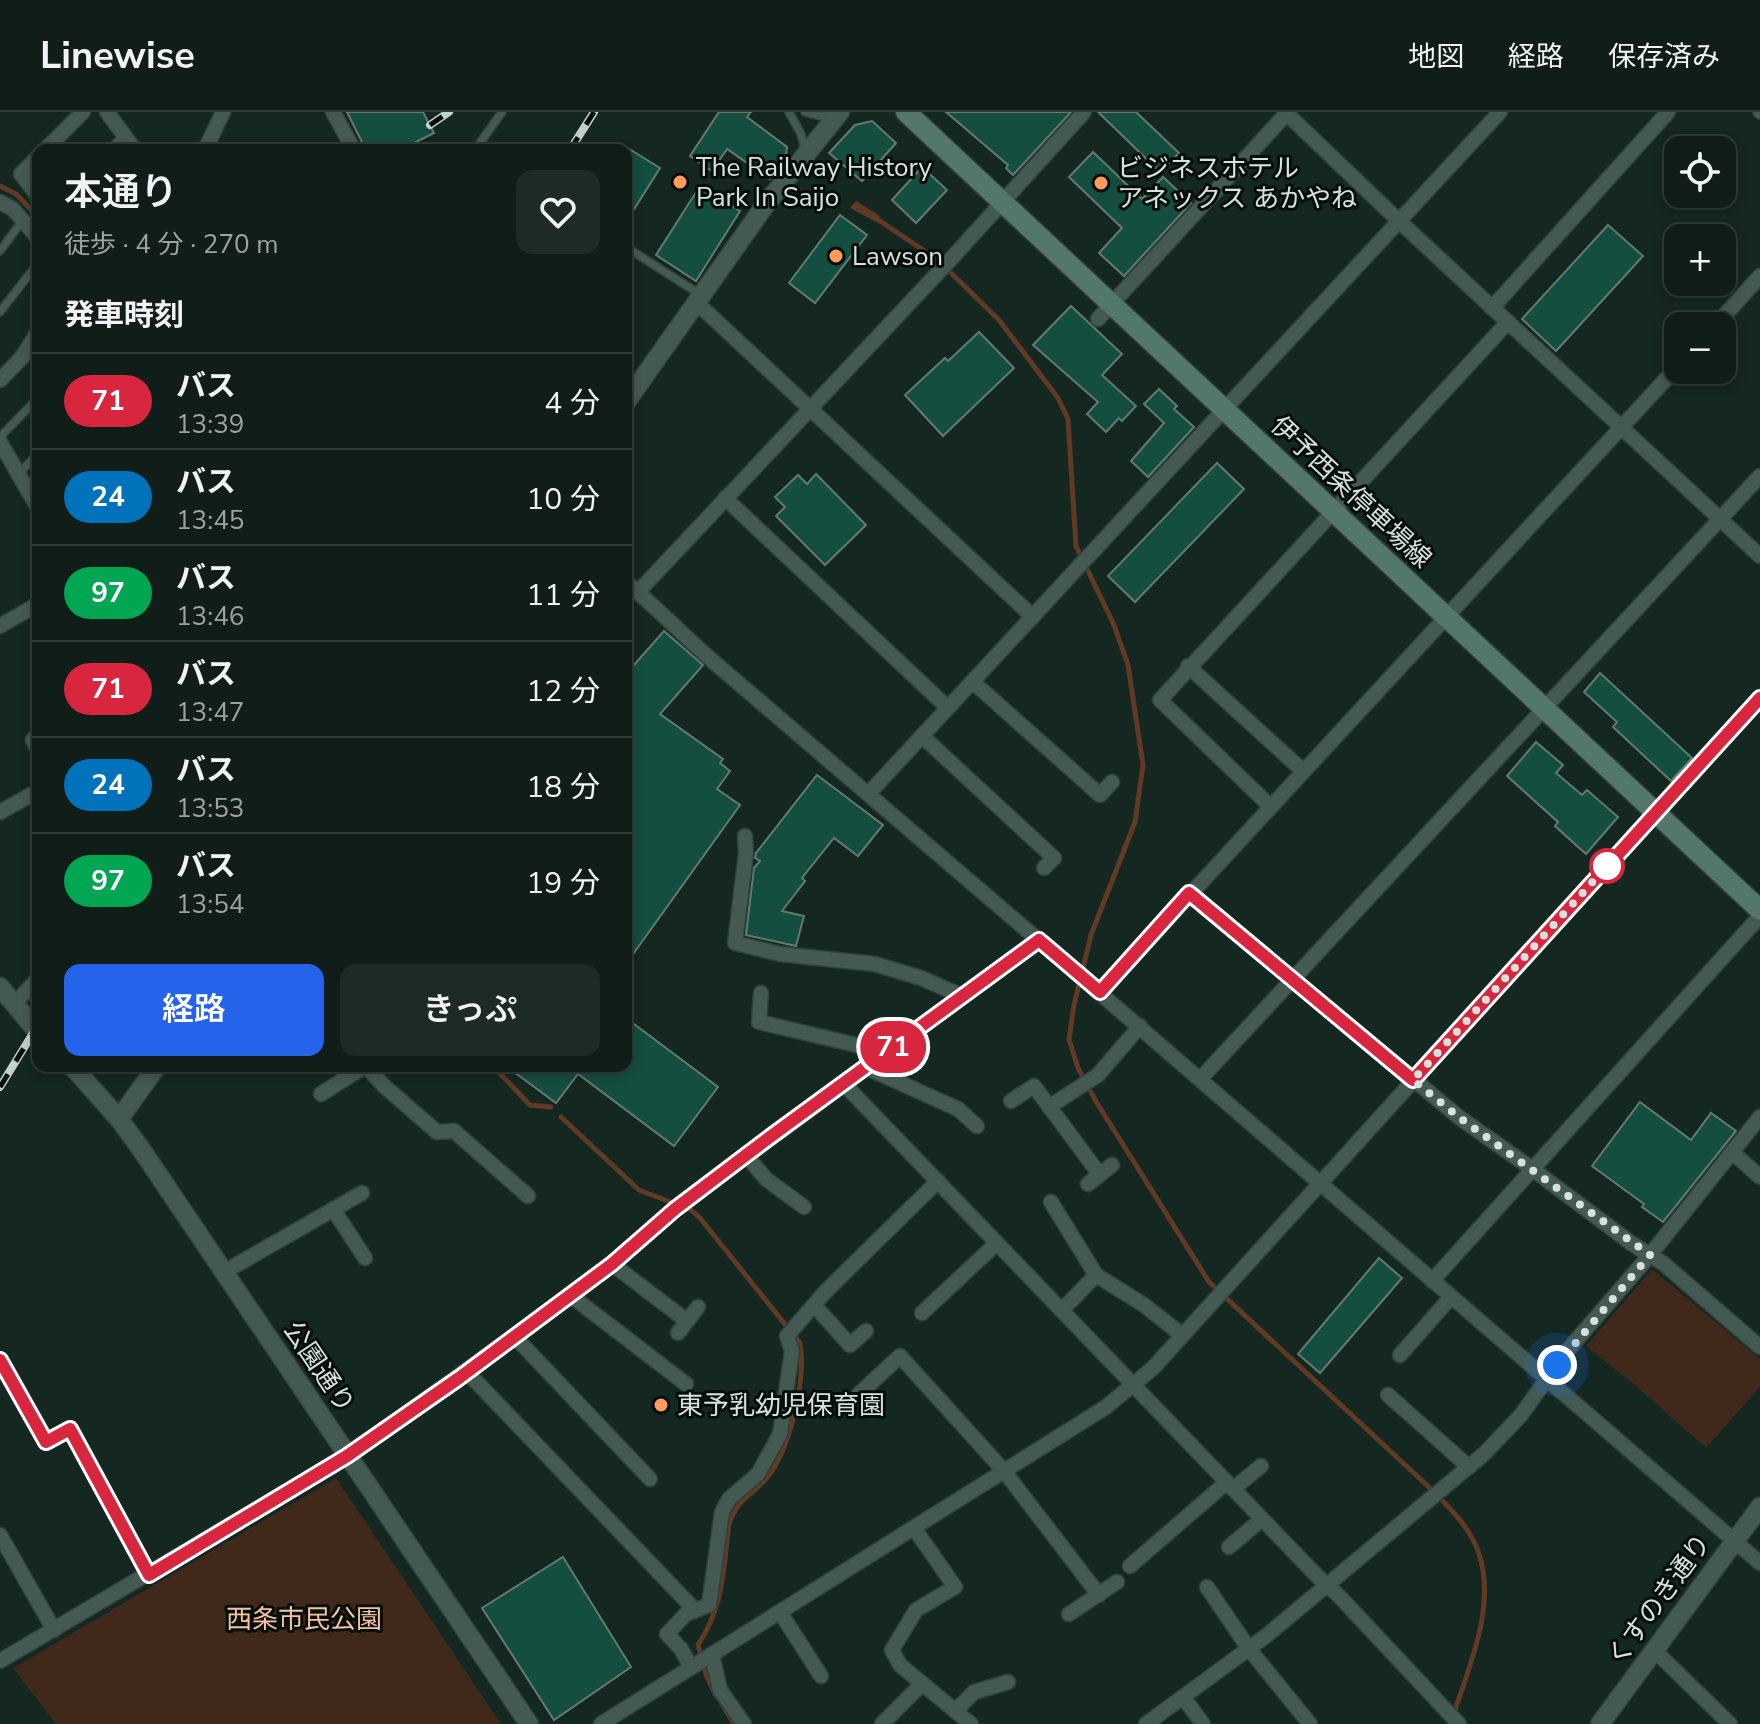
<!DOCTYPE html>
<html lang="ja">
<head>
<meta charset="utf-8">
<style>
	:root { --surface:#101d19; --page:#1e2a26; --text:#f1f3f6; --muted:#9ca2a2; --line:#303b38; --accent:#2563eb }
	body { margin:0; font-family:"Nunito Sans","Noto Sans JP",sans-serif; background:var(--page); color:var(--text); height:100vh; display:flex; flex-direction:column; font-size:30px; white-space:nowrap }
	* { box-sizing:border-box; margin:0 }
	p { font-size:26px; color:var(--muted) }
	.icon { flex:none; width:44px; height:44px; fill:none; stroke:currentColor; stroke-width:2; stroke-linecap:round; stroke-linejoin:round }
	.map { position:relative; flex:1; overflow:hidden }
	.side { position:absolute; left:32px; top:32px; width:600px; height:928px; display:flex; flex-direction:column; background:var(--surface); border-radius:16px; box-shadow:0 4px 12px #0003,0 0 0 2px var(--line) }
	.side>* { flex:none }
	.badge { padding:0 16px; border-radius:26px; font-size:28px; line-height:52px }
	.controls { position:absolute; left:1664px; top:24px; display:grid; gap:16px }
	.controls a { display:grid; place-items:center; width:72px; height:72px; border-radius:16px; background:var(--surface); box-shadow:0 4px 12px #0003,0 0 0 2px var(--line); font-size:40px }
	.you { position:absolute; width:40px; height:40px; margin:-20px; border:6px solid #fff; border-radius:50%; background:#1a73e8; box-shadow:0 0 0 12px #1a73e833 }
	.map>.badge { position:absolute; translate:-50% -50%; box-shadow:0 0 0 4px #fff }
	h2 { padding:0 32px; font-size:30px; line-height:72px }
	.round { display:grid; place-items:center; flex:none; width:84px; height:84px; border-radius:16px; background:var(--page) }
	.overview { display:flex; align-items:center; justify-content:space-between; height:136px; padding:0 32px }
	h1 { font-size:38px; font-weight:600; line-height:60px }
	.cta { display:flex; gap:16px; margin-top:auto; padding:16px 32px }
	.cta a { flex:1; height:92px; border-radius:16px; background:var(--accent); color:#fff; font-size:32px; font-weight:600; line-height:92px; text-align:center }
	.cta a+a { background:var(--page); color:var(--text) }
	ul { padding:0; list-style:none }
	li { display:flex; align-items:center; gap:24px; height:96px; padding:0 32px; border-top:2px solid var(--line) }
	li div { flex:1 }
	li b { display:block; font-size:30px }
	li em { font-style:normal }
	li .badge { min-width:88px; font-weight:700; text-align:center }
	header { display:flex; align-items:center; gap:48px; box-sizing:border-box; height:112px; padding:0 40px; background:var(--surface); border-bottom:2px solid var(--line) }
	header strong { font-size:38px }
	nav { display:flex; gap:44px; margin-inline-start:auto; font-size:28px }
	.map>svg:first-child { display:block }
	.green { fill:#40281a }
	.water { fill:#603a24 }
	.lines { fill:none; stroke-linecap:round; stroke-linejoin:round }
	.stream { stroke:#603a24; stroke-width:5 }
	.building { fill:#144e40; stroke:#647972; stroke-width:2 }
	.service-casing { stroke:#30413c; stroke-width:10 }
	.pedestrian-casing { stroke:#30413c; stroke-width:14 }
	.minor-casing { stroke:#30413c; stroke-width:17 }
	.tertiary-casing { stroke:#30413c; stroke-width:21 }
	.secondary-casing { stroke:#30413c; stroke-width:23 }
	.service { stroke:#435952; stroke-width:7 }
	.pedestrian { stroke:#435952; stroke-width:11 }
	.minor { stroke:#435952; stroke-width:14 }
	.tertiary { stroke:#435952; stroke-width:18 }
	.secondary { stroke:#54776c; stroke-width:20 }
	.rail-casing { stroke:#c3cfcb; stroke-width:8 }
	.rail { stroke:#060e0b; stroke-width:5; stroke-dasharray:15; stroke-linecap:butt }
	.line-casing { stroke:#fff; stroke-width:18 }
	.line { stroke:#d7263d; stroke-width:12 }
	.walk { stroke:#d7e2df; stroke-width:8; stroke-dasharray:0 14.4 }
	.poi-dot { fill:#ff9b5b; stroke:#060e0b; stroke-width:3 }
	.stop-dot { fill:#fff; stroke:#d7263d; stroke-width:4 }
	.labels { text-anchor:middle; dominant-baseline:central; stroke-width:6; stroke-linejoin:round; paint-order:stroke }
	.poi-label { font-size:26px; fill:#d7e2df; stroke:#060e0b; text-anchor:start }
	.street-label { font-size:26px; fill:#d7e2df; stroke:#060e0b }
	.park-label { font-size:26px; fill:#f6c1a2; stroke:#060e0b }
</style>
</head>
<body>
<header>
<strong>Linewise</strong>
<nav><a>地図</a><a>経路</a><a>保存済み</a></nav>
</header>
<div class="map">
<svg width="1760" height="1612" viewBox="0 0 1760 1612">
	<rect width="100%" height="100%" fill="#152721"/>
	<!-- green -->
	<g class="green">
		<polygon points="1652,1157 1760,1247 1760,1275 1706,1336 1635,1273 1586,1234"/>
		<polygon points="336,1366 501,1612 56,1612 13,1556"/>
	</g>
	<!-- water -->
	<polygon class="water" points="856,89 880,104 876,110 850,96"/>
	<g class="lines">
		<!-- stream -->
		<g class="stream">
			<polyline points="0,74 16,82 38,105"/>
			<path d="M874 105 938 148 999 208 1058 286 1068 307 1076 434 1114 513 1128 553 1143 653 1135 710 1091 823 1074 893 1069 927 1078 956 1097 991 1209 1170 1431 1377C1449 1395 1471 1416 1479 1442 1496 1493 1470 1553 1454 1601"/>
			<polyline points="493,954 530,993 551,995"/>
			<path d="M561 1005 639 1078 691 1098 700 1106 800 1231C807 1266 789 1343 764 1369 748 1386 738 1387 729 1412 723 1457 724 1494 698 1533L707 1565 716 1584"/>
			<polyline points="722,1592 734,1612"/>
		</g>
	</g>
	<!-- building -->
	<g class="building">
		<polygon points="347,0 423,0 434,21 400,38 366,38"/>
		<polygon points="719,0 751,0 747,5 787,35 786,44 770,67 727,37 712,59 690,44"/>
		<polygon points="946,0 1071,0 1013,63 1006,56 1008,53"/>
		<polygon points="1098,0 1136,0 1179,41 1160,60"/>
		<polygon points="872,9 896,31 862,69 829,41 855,13"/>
		<polygon points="626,35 660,56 626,110"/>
		<polygon points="1093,40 1142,87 1163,65 1191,91 1124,164 1099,141 1122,116 1069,65"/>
		<polygon points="922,55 947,78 916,111 892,88"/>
		<polygon points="700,74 740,99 696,169 656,143"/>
		<polygon points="840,103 867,123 815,191 789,171"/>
		<polygon points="1608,113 1643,144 1556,239 1522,207"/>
		<polygon points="1071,194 1122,242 1102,263 1136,294 1122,309 1119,306 1106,320 1087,302 1098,290 1033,233"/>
		<polygon points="979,220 1014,256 943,324 905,283 945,246 948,249"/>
		<polygon points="1159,277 1177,294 1174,297 1194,315 1148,365 1131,349 1164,311 1144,292"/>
		<polygon points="1217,351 1244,377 1135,490 1108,464"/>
		<polygon points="816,362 866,413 825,453 776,404 785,395 775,385 798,363 807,372"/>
		<polygon points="664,519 703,553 660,602 723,647 720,651 730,659 717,677 740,693 626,852 626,562"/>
		<polygon points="1600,561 1692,646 1671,669 1613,615 1617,610 1584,580"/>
		<polygon points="1536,630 1563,653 1556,661 1582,683 1587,678 1618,705 1586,742 1555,714 1558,710 1507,664"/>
		<polygon points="817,663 883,713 858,744 834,726 802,766 805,769 782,799 804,804 796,834 746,823 754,756 760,749 755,746 756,741"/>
		<polygon points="626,906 718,975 674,1034 578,962 556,991 506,954 626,954"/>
		<polygon points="1640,990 1691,1028 1711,1001 1736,1019 1663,1110 1642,1095 1644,1092 1592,1054"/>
		<polygon points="1379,1146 1402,1166 1320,1261 1298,1242"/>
		<polygon points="563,1445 631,1555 554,1608 482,1496"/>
	</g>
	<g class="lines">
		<!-- service casing -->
		<g class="service-casing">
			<g id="service">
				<polyline points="789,0 801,22 805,38"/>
				<polyline points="805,0 820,4 833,3"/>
				<polyline points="109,38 124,23"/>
				<polyline points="475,38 502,0"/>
				<polyline points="626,135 701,183"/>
				<polyline points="0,139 23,108"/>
				<polyline points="0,200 38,151"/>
				<polyline points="20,242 38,213"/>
				<polyline points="0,325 38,286"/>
				<polyline points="19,361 38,342"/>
			</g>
		</g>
		<!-- pedestrian casing -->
		<g class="pedestrian-casing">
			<polyline id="pedestrian" points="1759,0 1760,1"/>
		</g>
		<!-- minor casing -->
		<g class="minor-casing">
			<g id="minor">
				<polyline points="107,0 135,38"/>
				<polyline points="333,0 354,38"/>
				<polyline points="1285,0 1399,109 1760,444"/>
				<polyline points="45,38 83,0"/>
				<polyline points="205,38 223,0"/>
				<polyline points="38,45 21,62 38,84"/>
				<polyline points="0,90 13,97 38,126"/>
				<polyline points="696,190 1033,505"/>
				<polyline points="1492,196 1668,0"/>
				<polyline points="1098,207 1288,0"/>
				<polyline points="1715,214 1760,164"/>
				<polyline points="0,268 38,229"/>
				<polyline points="0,330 38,396"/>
				<polyline points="725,386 948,596"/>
				<path d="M626 470C657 496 685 525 715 551 1065 849 1411 1151 1760 1451"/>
				<polyline points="638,480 951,147 1084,0"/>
				<polyline points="0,514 38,492"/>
				<polyline points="1188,554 1303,659"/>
				<polyline points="973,570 1100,683 1112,670"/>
				<polyline points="38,622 33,628 38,638"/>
				<polyline points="922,624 1054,746 1044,756"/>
				<polyline points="870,680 1500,0"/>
				<polyline points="1270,694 1160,588 1508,210"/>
				<polyline points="0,700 38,679"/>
				<polyline points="745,724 746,741 735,831 780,842 875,852 921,866 962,884"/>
				<polyline points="1189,781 1460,1006 1531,1056 1631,1131 1664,1152 1760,1235"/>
				<polyline points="1100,880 1678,254"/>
				<polyline points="761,881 759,910 886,940"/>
				<polyline points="14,892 38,867"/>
				<polyline points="366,954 384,974 437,1020 454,1019 528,1084"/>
				<polyline points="865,955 958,997 977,1014"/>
				<polyline points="1201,966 1760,364"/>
				<polyline points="843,971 1318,1465 1339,1484 1459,1612"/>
				<polyline points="321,982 365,954"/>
				<polyline points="1011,989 1034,974 1100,1063"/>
				<polyline points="1049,995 1098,963 1140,914"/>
				<polyline points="1732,1040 1760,1065"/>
				<polyline points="746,1043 766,1067 804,1095"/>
				<polyline points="1088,1072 1112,1053"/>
				<polyline points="1051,1090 1096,1163 1144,1193 1182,1223"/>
				<polyline points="333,1097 365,1146"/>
				<polyline points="612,1152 687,1209"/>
				<polyline points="224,1160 362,1081"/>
				<polyline points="1432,1169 1760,804"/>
				<polyline points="570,1183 686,1272"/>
				<polyline points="814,1193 850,1233 866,1219"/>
				<polyline points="1062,1198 1096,1163"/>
				<polyline points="922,1201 997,1131"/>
				<polyline points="678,1221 698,1195"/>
				<polyline points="515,1225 650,1367"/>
				<polyline points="1400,1243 1451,1185"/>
				<polyline points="0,1248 46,1330 70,1317 149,1463"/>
				<polyline points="467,1260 694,1497"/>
				<polyline points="859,1282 900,1244 1004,1359 1099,1483"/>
				<polyline points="1388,1283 1469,1355"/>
				<polyline points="1233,1377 1261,1354"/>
				<polyline points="914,1416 955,1475 916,1498 892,1538 900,1553 971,1612"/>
				<polyline points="0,1423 54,1518"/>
				<polyline points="1229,1435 1262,1407"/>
				<polyline points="1130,1454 1227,1370"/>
				<polyline points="1207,1475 1249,1537 1310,1612"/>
				<polyline points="780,1500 821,1564"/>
				<polyline points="1069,1502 1117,1470"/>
				<polyline points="1654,1538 1730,1612"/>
				<polyline points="712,1543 720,1578 744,1612"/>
				<polyline points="0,1549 347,1344 542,1204 612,1152 675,1097 1039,828"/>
				<polyline points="691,1555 681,1537 667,1522 686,1502 709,1493 722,1400 729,1387 758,1362 780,1322 792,1239 787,1224 825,1180 938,1069"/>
				<polyline points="1183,1585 1203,1612"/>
				<polyline points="955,1599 974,1580 1008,1570"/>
				<polyline points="601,1612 1106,1295 1153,1256 1760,586"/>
				<polyline points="882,1612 922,1572"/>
				<polyline points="1146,1612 1266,1524 1484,1342 1521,1303 1566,1240 1650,1143 1760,1005"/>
			</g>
		</g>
		<!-- tertiary casing -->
		<g class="tertiary-casing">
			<g id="tertiary">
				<polyline points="626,290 766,92 840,0"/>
				<polyline points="0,875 38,920"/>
				<polyline points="72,954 119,1007 141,1037 529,1612"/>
				<polyline points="119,1007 157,954"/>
				<polyline points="1600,1612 1760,1395"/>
			</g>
		</g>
		<!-- secondary casing -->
		<g class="secondary-casing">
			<polyline id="secondary" points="906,0 1760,798"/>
		</g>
		<!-- service -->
		<use href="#service" class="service"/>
		<!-- pedestrian -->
		<use href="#pedestrian" class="pedestrian"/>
		<!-- minor -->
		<use href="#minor" class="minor"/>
		<!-- tertiary -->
		<use href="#tertiary" class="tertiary"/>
		<!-- secondary -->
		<use href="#secondary" class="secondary"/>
		<!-- rail casing -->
		<g class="rail-casing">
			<g id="rail">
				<polyline points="430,13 449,0"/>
				<polyline points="570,38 594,0"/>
				<polyline points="0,975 38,913"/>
			</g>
		</g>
		<!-- rail -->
		<use href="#rail" class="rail"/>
	</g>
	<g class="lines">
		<!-- line casing -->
		<g class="line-casing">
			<polyline id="line" points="0,1248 46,1330 70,1317 149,1463 347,1344 459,1266 612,1152 675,1097 770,1025 1039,828 1100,880 1189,781 1413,968 1760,586"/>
		</g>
		<!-- line -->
		<use href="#line" class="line"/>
		<!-- walk -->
		<polyline class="walk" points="1557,1253 1650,1143 1460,1006 1413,968 1607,754"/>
	</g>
	<!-- markers -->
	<g class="poi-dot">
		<circle cx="680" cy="70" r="8"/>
		<circle cx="1101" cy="71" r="8"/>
		<circle cx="836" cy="144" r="8"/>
		<circle cx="661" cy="1293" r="8"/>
	</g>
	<circle class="stop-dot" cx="1607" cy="754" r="16"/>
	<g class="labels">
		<!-- poi labels -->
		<g class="poi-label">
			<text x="696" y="55">The Railway History<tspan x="696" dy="30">Park In Saijo</tspan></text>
			<text x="1117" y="56">ビジネスホテル<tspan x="1117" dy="30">アネックス あかやね</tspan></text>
			<text x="852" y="144">Lawson</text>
			<text x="677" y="1293">東予乳幼児保育園</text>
		</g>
		<!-- street labels -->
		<g class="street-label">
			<text transform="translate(1351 380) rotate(43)">伊予西条停車場線</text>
			<text transform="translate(319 1255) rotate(56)">公園通り</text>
			<text transform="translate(1659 1488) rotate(-54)">くすのき通り</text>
		</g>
		<!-- park labels -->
		<g class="park-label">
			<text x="304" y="1507">西条市民公園</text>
		</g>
	</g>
</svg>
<div class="controls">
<a><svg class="icon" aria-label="locate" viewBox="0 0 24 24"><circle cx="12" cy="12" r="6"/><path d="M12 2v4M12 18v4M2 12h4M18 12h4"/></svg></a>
<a>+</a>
<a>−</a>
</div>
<div class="you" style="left:1557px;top:1253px"></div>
<b class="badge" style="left:893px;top:935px;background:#d7263d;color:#fff">71</b>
<section class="side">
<div class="overview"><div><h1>本通り</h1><p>徒歩 · 4 分 · 270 m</p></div><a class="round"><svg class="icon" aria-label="heart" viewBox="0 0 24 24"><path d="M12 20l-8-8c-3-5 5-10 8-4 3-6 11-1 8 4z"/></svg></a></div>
<h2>発車時刻</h2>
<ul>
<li><span class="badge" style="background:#d7263d;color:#fff">71</span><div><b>バス</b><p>13:39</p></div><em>4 分</em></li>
<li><span class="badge" style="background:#0072bc;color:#fff">24</span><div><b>バス</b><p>13:45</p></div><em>10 分</em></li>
<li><span class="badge" style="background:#00a651;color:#fff">97</span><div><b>バス</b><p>13:46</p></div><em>11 分</em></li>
<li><span class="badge" style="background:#d7263d;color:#fff">71</span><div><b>バス</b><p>13:47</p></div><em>12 分</em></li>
<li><span class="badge" style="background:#0072bc;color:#fff">24</span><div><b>バス</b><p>13:53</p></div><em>18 分</em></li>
<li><span class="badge" style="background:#00a651;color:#fff">97</span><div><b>バス</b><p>13:54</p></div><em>19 分</em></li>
</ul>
<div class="cta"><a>経路</a><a>きっぷ</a></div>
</section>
</div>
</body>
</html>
